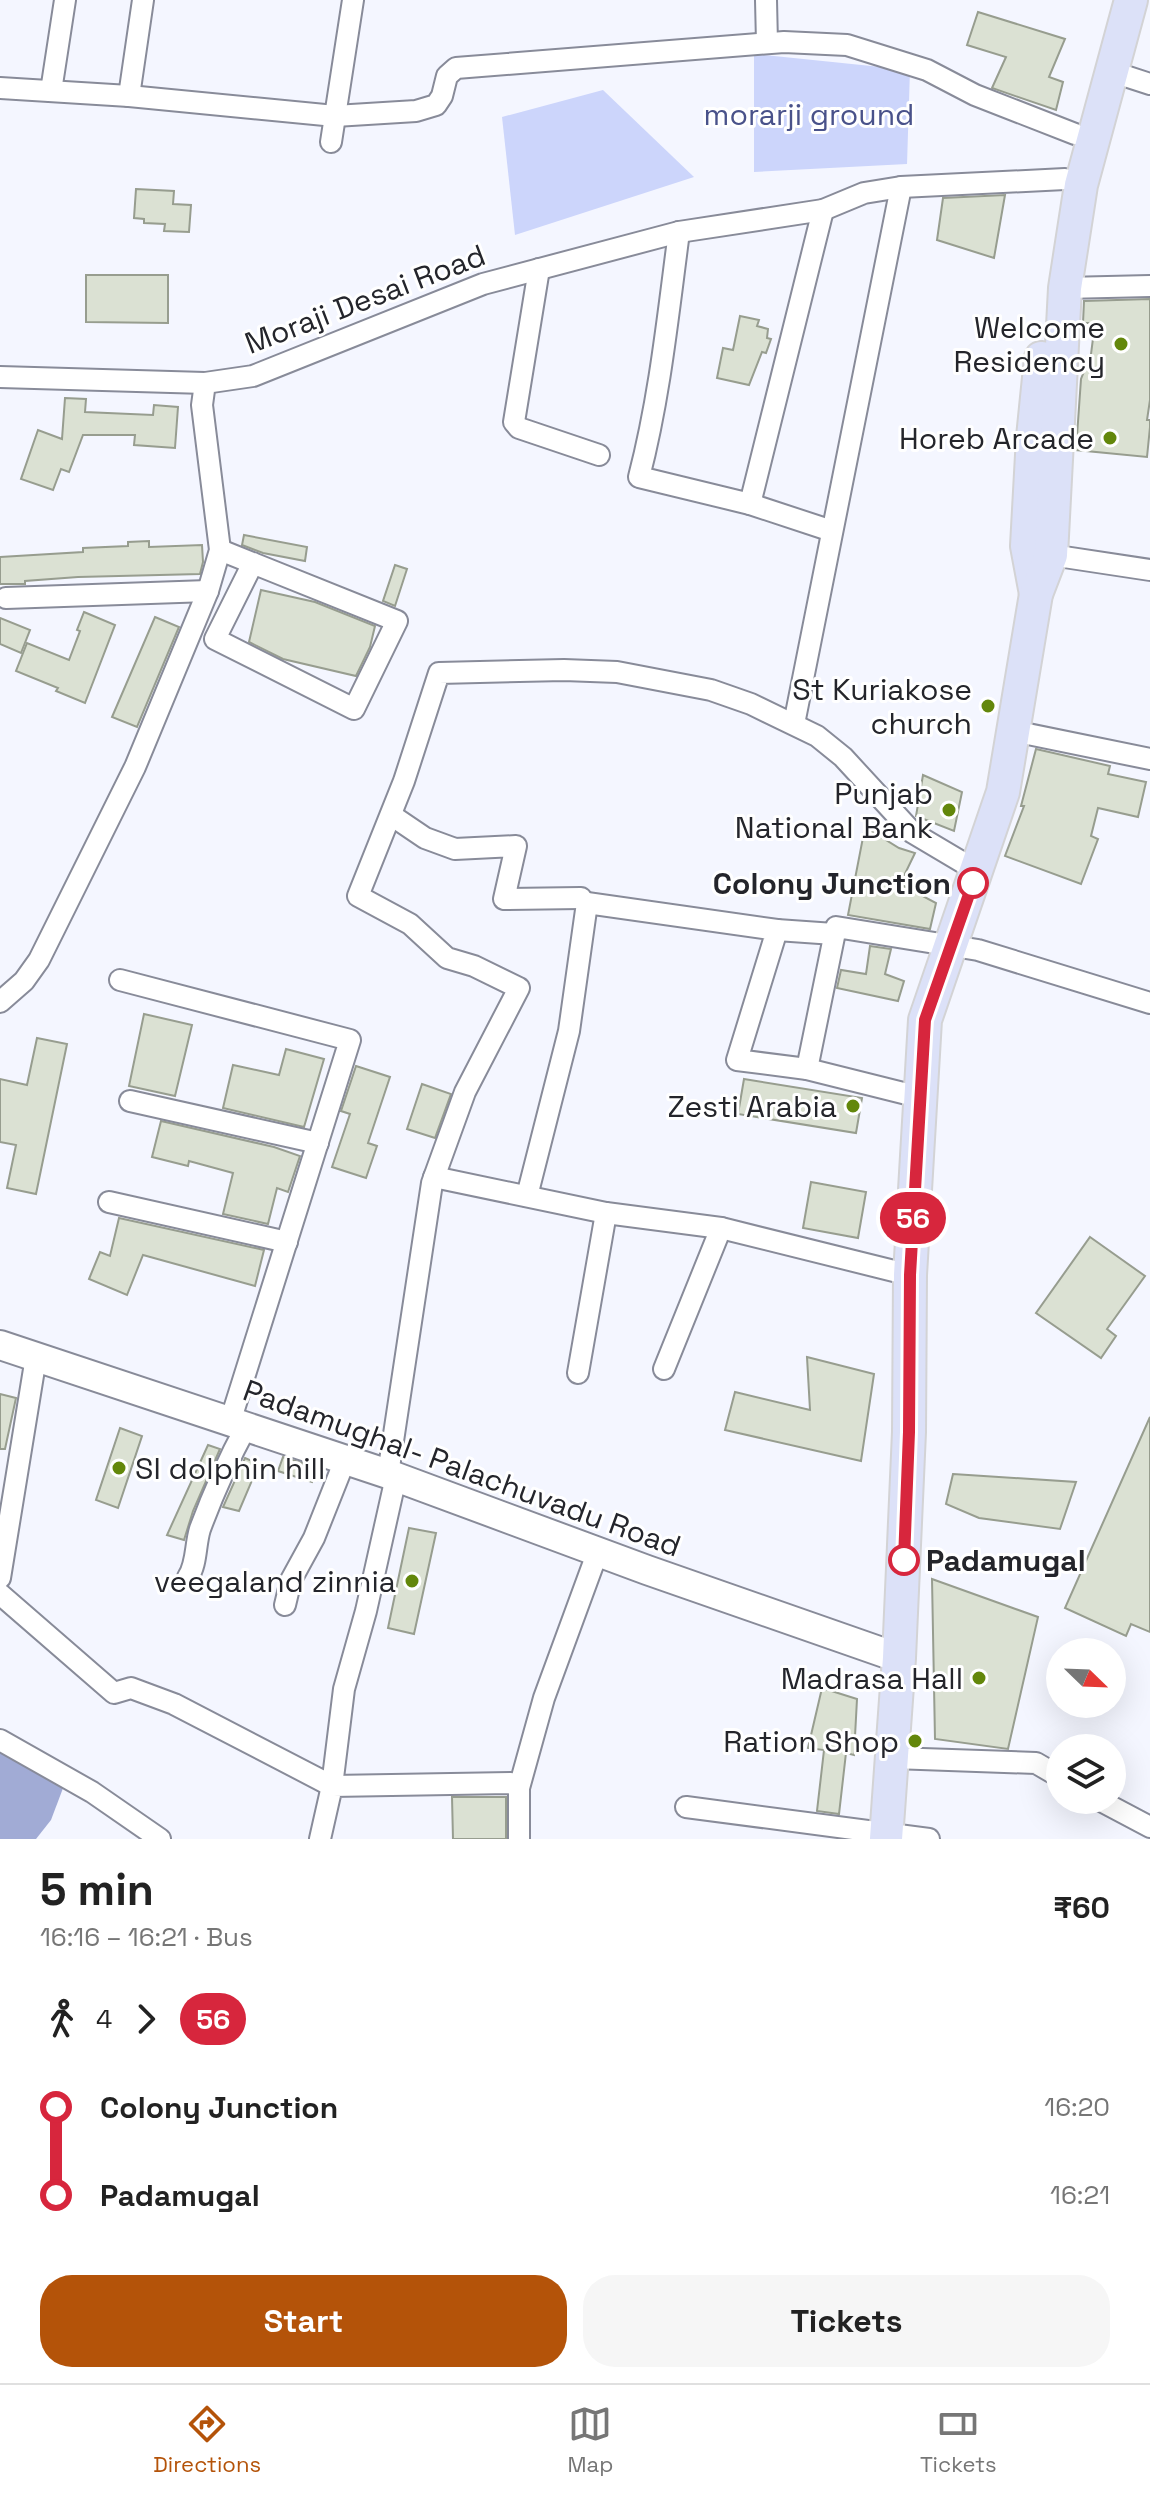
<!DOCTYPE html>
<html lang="en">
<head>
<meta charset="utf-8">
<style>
	:root { --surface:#fff; --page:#f6f6f6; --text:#222; --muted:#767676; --line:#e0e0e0; --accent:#b45309 }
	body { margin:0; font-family:"Space Grotesk",sans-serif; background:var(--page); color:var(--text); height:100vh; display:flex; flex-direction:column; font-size:30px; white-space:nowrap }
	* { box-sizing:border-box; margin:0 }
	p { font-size:26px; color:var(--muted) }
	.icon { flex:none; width:44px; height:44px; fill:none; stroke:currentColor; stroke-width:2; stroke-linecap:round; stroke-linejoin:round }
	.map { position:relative; height:1839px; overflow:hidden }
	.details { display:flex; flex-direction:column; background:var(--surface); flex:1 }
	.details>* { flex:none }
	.badge { padding:0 16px; border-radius:26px; font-size:28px; line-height:52px }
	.needle { width:52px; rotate:113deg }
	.fabs { position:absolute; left:1046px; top:1638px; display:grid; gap:16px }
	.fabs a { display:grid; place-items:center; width:80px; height:80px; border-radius:50%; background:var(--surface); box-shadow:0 8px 32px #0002; font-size:40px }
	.map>.badge { position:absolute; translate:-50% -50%; box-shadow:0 0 0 4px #fff }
	.legs { display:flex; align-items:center; gap:12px; height:88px; padding:0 40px; font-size:26px }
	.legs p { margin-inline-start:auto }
	.summary { display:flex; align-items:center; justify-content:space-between; height:136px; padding:0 40px }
	h1 { font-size:44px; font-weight:600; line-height:60px }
	.action { display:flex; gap:16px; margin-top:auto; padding:16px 40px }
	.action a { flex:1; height:92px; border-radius:32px; background:var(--accent); color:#fff; font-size:32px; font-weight:600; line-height:92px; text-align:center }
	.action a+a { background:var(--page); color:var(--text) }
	ul { padding:0 40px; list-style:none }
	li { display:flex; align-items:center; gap:28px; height:88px; font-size:30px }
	li i { display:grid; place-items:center; width:12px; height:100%; margin:0 10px; background:currentColor }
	li i::after { content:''; width:20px; height:20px; margin:-10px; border:6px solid; border-radius:50%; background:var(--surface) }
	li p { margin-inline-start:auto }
	li:first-child i { background:linear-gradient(#0000 50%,currentColor 0) }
	li:last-child i { background:linear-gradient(currentColor 50%,#0000 0) }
	.dock { display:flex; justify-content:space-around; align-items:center; height:112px; border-top:2px solid var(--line); background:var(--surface); font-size:22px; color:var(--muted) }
	.dock a { display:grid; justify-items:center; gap:4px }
	.dock .active { color:var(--accent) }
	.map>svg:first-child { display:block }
	.green { fill:#ccd5fb }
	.water { fill:#a1abd5 }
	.building { fill:#dbe1d3; stroke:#979d8f; stroke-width:2 }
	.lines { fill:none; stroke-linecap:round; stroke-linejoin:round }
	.minor-casing { stroke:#888b99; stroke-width:24 }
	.secondary-casing { stroke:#888b99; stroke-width:32 }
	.primary-casing { stroke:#d3d3d5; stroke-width:36 }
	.minor { stroke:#fff; stroke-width:20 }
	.secondary { stroke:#fff; stroke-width:28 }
	.primary { stroke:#dce1f8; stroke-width:32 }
	.line-1-casing { stroke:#fff; stroke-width:18 }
	.line-1 { stroke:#d7263d; stroke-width:12 }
	.poi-dot { fill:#63870b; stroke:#fff; stroke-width:3 }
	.stop-1-dot { fill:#fff; stroke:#d7263d; stroke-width:4 }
	.labels { text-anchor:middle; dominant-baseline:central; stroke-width:6; stroke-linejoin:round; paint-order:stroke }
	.park-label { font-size:30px; fill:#49528a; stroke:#fff }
	.street-label { font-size:30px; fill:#24252b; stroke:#fff }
	.poi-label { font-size:30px; fill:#24252b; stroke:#fff; text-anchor:end }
	.stop-label { font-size:30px; font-weight:bold; fill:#24252b; stroke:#fff; text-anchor:end }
</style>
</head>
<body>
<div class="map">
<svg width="1150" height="1839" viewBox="0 0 1150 1839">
	<rect width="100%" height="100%" fill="#f4f6ff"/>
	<!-- green -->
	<g class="green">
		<polygon points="754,54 910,70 907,164 754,172"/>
		<polygon points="603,90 694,177 515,235 502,117"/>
	</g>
	<!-- water -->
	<polygon class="water" points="0,1751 68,1775 51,1820 36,1839 0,1839"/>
	<!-- building -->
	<g class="building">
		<polygon points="978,12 1065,39 1049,77 1063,82 1056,110 992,88 1006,57 967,45"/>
		<polygon points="136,189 174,191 173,204 191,205 189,232 164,231 165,224 144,223 144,219 134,218"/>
		<polygon points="1005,195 994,258 937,240 943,198"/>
		<polygon points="86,275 168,275 168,323 86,322"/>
		<polygon points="1150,299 1150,400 1147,420 1150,420 1150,427 1147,457 1076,450 1081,379 1087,364 1090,362 1095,323 1083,323 1084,301"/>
		<polygon points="740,316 759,320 757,326 768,329 767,338 771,339 766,353 762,352 749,385 717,378 723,348 733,350"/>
		<polygon points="65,398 86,399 85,412 153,415 154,405 178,407 175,448 134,445 135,435 83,435 69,472 61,469 53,490 21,479 38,430 62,439"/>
		<polygon points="244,535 307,547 305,561 263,553 242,545"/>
		<polygon points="149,541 149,547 202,545 203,562 200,574 78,577 25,581 25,584 0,584 0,557 83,552 83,548 128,546 128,542"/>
		<polygon points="395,565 407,569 395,606 383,601"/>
		<polygon points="261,590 315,602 375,626 370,647 356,676 283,659 249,642"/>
		<polygon points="84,612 115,625 85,703 56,691 58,688 16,671 27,643 69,660 80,631 77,630"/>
		<polygon points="155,617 179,627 137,727 112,717"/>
		<polygon points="0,618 30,630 21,653 0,644"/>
		<polygon points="1036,749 1110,766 1108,774 1146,782 1138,817 1098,808 1091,836 1098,839 1081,884 1005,856 1024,806 1021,806"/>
		<polygon points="923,775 962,792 954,831 916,816"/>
		<polygon points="865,827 899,848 915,853 900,884 936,903 930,929 848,915"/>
		<polygon points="870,946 891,949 885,974 904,981 898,1001 837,988 841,970 866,974"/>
		<polygon points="144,1014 192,1025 175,1096 129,1086"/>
		<polygon points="37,1038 67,1044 36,1194 7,1188 16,1145 0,1142 0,1079 27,1085"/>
		<polygon points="286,1049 324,1059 304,1127 223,1108 233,1065 279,1075"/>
		<polygon points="356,1066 390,1077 368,1143 377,1146 366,1178 332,1167 350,1114 341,1111"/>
		<polygon points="744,1079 862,1098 856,1133 738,1114"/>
		<polygon points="422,1084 451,1094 435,1138 407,1129"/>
		<polygon points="161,1121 274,1147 300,1156 288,1192 277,1188 268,1224 223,1214 233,1173 189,1161 188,1166 152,1157"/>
		<polygon points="811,1182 866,1192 858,1238 803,1228"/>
		<polygon points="119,1218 264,1250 255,1286 143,1255 127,1295 89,1279 100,1252 110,1256"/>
		<polygon points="1090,1237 1145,1276 1107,1329 1116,1336 1101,1358 1036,1313"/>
		<polygon points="807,1357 874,1374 861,1461 725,1430 735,1392 810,1410"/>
		<polygon points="0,1394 16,1398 5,1449 0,1449"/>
		<polygon points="1150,1417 1150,1632 1131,1624 1126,1636 1065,1608"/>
		<polygon points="120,1428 142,1436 118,1508 96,1500"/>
		<polygon points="208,1445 220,1449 193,1511 184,1540 167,1535"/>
		<polygon points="283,1457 317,1468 312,1482 278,1471"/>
		<polygon points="245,1458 259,1464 239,1511 223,1507"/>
		<polygon points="953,1474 1076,1482 1060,1529 979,1518 946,1504"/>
		<polygon points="409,1528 436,1533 414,1634 388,1628"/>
		<polygon points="932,1579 1038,1617 1008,1749 935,1739"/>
		<polygon points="822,1688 857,1699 854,1755 846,1753 839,1814 817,1811 824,1750 808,1748"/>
		<polygon points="452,1797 506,1797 506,1839 453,1839"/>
	</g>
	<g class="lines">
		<!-- minor casing -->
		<g class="minor-casing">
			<g id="minor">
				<polyline points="766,0 767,43"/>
				<polyline points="1113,72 1150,84"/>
				<polyline points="0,88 129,96 335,116 416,111 436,105 442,96 447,76 456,68 784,42 847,45 927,70 975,95 1075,134"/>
				<polyline points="51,91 65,0"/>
				<polyline points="129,96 143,0"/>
				<polyline points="331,142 353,0"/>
				<polyline points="823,210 750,504 832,531"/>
				<path d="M679 232C668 315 660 396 639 477L750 504"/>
				<polyline points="539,269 514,422 519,428 599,455"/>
				<polyline points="1065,288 1150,286"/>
				<polyline points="0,377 205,383"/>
				<polyline points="220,550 397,621 354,709 215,639 253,563"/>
				<polyline points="1051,555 1150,570"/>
				<polyline points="6,598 208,591"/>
				<polyline points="794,724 901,187"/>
				<polyline points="1013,731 1150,759"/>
				<polyline points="391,815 425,838 455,849 516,846 504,899 581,898"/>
				<polyline points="777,930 834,934"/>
				<polyline points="120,980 350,1040 230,1422"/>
				<polyline points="0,1002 24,981 39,960 135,767 208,591 220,550 202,405 205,383 253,376 483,284 679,232 823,210 864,193 901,187 1065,179"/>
				<polyline points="807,1069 836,927 978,950 1150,1003"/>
				<polyline points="130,1101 318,1143"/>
				<polyline points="434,1177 606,1213 721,1228 910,1275"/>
				<polyline points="527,1196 569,1031 587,903 777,930 737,1060 807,1069 919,1097"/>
				<polyline points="109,1202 287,1242"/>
				<polyline points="664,1369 721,1228"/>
				<polyline points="578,1373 606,1213"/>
				<polyline points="388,1474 432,1183 465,1092 519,988 474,966 447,958 410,924 358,896 404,781 439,673 564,670 617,672 711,690 751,704 817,736 843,757 913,833 977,871"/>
				<path d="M188 1577C197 1564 195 1545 200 1529 213 1494 228 1460 246 1427"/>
				<polyline points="0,1578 36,1357"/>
				<polyline points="0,1594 114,1693 131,1688 174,1704 332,1786 344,1689 366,1611 396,1477"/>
				<polyline points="285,1605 291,1580 314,1538 345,1460"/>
				<polyline points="0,1740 92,1792 160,1839"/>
				<polyline points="893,1758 1036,1763 1060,1777"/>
				<polyline points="519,1788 544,1698 598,1551"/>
				<polyline points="1099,1800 1150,1827"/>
				<polyline points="686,1807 929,1839"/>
				<polyline points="320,1839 332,1786 511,1783 519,1788 519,1839"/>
			</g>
		</g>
		<!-- secondary casing -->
		<g class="secondary-casing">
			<polyline id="secondary" points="0,1345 388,1474 647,1570 899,1658"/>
		</g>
		<!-- primary casing -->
		<g class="primary-casing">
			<g id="primary">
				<polyline points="1036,594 1027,546 1033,437 1041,358"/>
				<polyline points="886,1839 899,1658 909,1432 910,1275 925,1020 1003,792 1036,594 1051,555 1065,288 1081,185 1131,0"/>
			</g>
		</g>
		<!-- minor -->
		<use href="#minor" class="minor"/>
		<!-- secondary -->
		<use href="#secondary" class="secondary"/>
		<!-- primary -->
		<use href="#primary" class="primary"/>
	</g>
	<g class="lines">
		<!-- line-1 casing -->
		<g class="line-1-casing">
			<polyline id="line-1" points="904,1560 909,1432 910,1275 925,1020 973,883"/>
		</g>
		<!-- line-1 -->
		<use href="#line-1" class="line-1"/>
	</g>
	<!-- markers -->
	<g class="poi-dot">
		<circle cx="1121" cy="344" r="8"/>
		<circle cx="1110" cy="438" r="8"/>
		<circle cx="988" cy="706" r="8"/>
		<circle cx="949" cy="810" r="8"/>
		<circle cx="853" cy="1106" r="8"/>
		<circle cx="119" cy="1468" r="8"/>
		<circle cx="412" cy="1581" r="8"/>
		<circle cx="979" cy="1678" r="8"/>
		<circle cx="915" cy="1741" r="8"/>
	</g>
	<g class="stop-1-dot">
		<circle cx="973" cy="883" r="14"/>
		<circle cx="904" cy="1560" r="14"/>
	</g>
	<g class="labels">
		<!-- park labels -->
		<g class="park-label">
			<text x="809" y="114">morarji ground</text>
		</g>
		<!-- street labels -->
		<g class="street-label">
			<text transform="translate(365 299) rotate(-21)">Moraji Desai Road</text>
			<text transform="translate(462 1468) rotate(20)">Padamughal- Palachuvadu Road</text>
		</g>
		<!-- poi labels -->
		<g class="poi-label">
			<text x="1105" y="327">Welcome<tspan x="1105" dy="34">Residency</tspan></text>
			<text x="1094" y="438">Horeb Arcade</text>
			<text x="972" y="689">St Kuriakose<tspan x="972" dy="34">church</tspan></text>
			<text x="933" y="793">Punjab<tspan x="933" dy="34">National Bank</tspan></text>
			<text x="837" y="1106">Zesti Arabia</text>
			<text x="135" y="1468" text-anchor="start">SI dolphin hill</text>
			<text x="396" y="1581">veegaland zinnia</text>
			<text x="963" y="1678">Madrasa Hall</text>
			<text x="899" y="1741">Ration Shop</text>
		</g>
		<!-- stop labels -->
		<g class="stop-label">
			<text x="951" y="883">Colony Junction</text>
			<text x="926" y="1560" text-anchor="start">Padamugal</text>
		</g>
	</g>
</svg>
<div class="fabs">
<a><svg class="needle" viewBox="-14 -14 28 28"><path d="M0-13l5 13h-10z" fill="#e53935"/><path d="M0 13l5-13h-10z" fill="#767676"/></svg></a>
<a><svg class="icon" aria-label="layers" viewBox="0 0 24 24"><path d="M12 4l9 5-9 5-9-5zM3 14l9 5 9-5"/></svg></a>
</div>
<b class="badge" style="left:913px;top:1218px;background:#d7263d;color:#fff">56</b>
</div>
<section class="details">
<div class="summary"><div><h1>5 min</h1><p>16:16 – 16:21 · Bus</p></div><b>₹60</b></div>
<div class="legs"><svg class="icon" aria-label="walk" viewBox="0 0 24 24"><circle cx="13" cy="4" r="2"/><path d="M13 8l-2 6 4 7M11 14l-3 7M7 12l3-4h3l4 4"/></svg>4<svg class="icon" aria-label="forward" viewBox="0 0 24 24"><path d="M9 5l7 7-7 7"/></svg><b class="badge" style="background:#d7263d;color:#fff">56</b></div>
<ul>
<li><i style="color:#d7263d"></i><b>Colony Junction</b><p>16:20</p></li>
<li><i style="color:#d7263d"></i><b>Padamugal</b><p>16:21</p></li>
</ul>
<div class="action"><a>Start</a><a>Tickets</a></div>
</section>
<nav class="dock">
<a class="active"><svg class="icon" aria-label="directions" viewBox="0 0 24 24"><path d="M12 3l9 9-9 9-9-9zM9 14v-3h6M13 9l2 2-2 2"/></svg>Directions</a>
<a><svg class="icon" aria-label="map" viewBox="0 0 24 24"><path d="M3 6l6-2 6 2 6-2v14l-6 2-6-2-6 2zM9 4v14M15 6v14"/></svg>Map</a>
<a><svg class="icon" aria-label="tickets" viewBox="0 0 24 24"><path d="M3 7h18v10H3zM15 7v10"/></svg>Tickets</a>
</nav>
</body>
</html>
